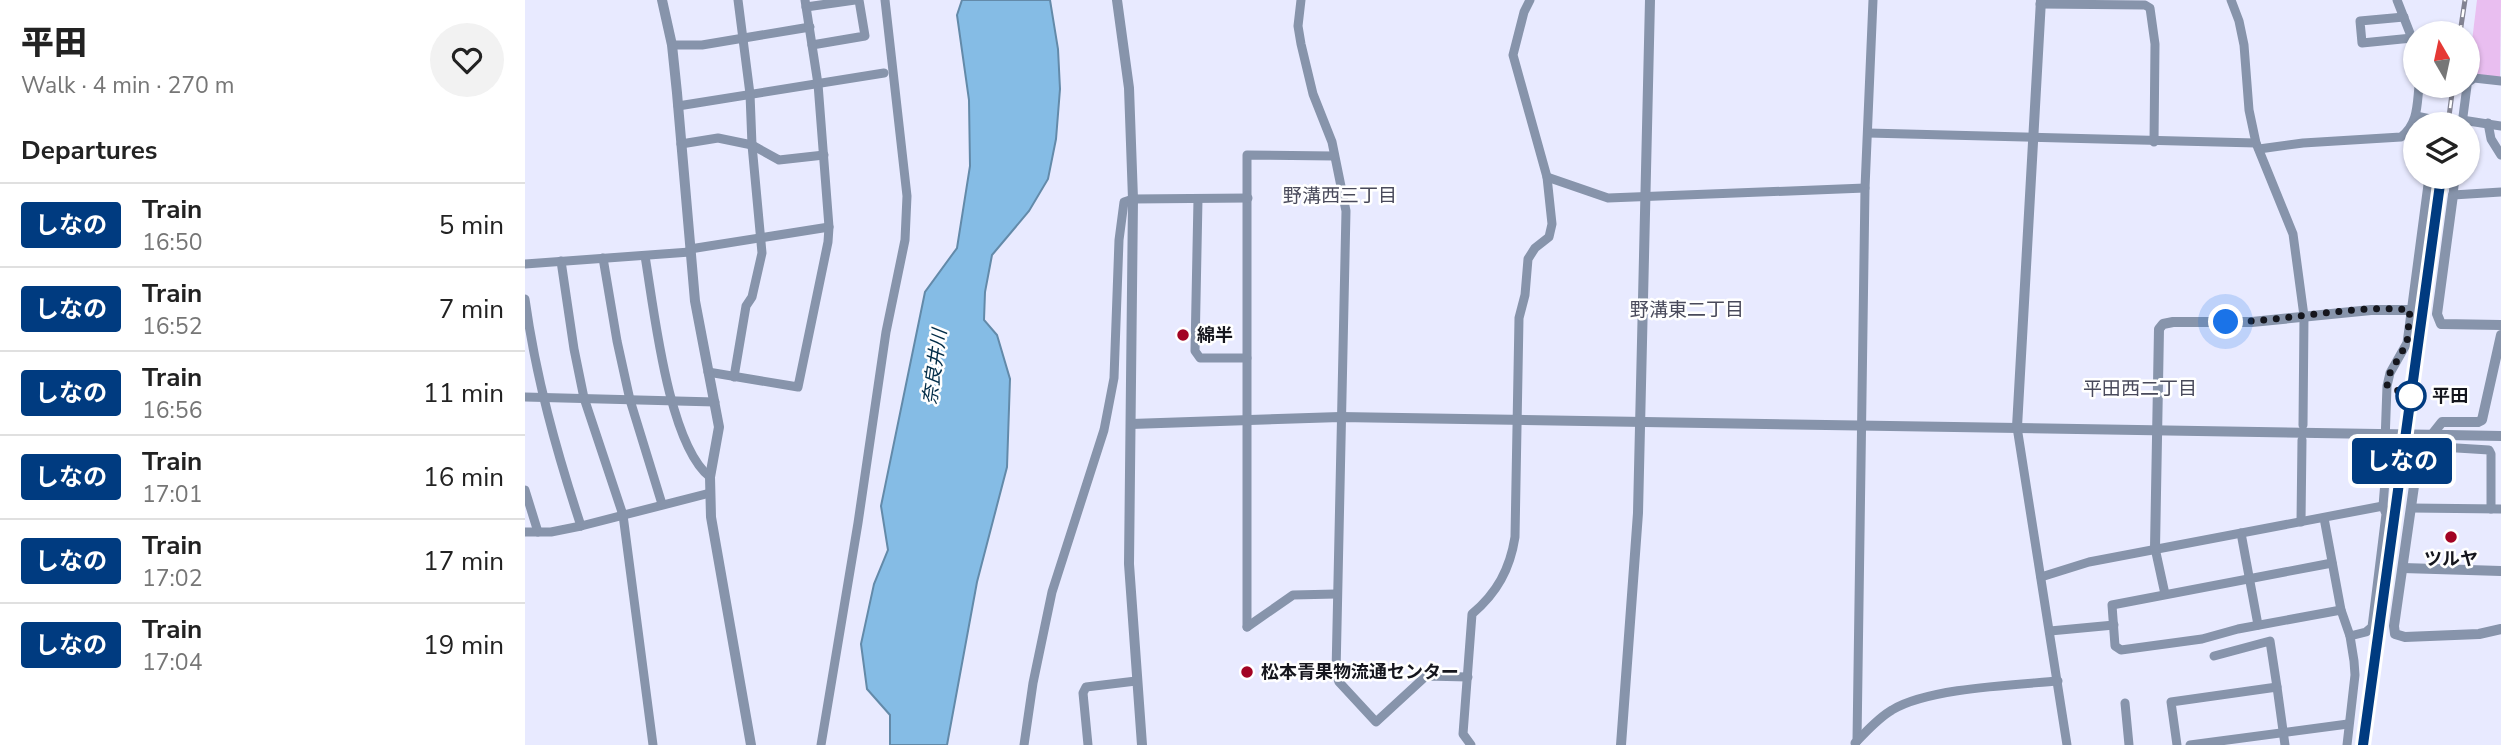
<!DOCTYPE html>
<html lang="en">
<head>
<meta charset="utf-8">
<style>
	:root { --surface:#fff; --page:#f2f2f2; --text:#222; --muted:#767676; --line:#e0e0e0 }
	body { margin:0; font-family:"Nunito Sans","Noto Sans JP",sans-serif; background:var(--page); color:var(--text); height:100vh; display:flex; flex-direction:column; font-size:26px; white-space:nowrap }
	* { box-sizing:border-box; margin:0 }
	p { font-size:23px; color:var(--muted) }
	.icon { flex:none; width:38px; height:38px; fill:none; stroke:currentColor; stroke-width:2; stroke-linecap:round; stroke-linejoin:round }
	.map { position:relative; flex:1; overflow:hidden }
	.side { display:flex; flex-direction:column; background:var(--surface); width:525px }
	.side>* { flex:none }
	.badge { padding:0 14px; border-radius:5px; font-size:24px; line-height:46px }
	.needle { width:46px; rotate:351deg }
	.fabs { position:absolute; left:1878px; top:21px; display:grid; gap:14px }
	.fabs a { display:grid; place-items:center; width:77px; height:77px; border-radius:50%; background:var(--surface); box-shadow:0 2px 5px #0004; font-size:35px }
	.you { position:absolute; width:35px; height:35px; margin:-18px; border:5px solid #fff; border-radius:50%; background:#1a73e8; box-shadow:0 0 0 10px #1a73e833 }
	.map>.badge { position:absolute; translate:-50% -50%; box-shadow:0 0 0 4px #fff }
	h2 { padding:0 21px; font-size:26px; line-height:63px }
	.round { display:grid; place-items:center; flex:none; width:74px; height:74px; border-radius:37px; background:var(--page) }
	.overview { display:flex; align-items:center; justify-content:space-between; height:119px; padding:0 21px }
	h1 { font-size:33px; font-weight:800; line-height:52px }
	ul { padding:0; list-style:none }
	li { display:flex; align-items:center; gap:21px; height:84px; padding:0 21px; border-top:2px solid var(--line) }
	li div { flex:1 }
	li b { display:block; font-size:26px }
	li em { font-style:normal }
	li .badge { min-width:77px; font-weight:700; text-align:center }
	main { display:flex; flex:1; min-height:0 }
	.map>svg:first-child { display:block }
	.green { fill:#e9bef0 }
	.water { fill:#85bce5; stroke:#638aa9; stroke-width:2 }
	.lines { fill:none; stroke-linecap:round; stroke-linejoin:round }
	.minor { stroke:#8794ab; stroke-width:9 }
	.tertiary { stroke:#8794ab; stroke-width:10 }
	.rail-casing { stroke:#828392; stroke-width:5 }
	.rail { stroke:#fff; stroke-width:2.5; stroke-dasharray:8; stroke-linecap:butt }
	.tertiary-bridge { stroke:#8794ab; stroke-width:10 }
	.line-casing { stroke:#fff; stroke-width:16 }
	.line { stroke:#003b80; stroke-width:10 }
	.walk { stroke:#15161d; stroke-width:7; stroke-dasharray:0 12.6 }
	.poi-dot { fill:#a20323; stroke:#fff; stroke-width:2.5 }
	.stop-dot { fill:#fff; stroke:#003b80; stroke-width:3.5 }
	.labels { text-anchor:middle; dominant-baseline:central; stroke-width:5; stroke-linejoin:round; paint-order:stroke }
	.poi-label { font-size:18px; font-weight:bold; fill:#15161d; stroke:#fff; text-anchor:start }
	.stop-label { font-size:18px; font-weight:bold; fill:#15161d; stroke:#fff; text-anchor:start }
	.neighbourhood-label { font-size:19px; fill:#494a5b; stroke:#fff }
	.water-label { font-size:19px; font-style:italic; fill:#002c47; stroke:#fff }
</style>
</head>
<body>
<main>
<section class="side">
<div class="overview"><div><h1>平田</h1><p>Walk · 4 min · 270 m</p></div><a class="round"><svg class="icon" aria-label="heart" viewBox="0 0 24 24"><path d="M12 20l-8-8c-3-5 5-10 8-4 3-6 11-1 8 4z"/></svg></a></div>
<h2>Departures</h2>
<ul>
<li><span class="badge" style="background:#003b80;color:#fff">しなの</span><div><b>Train</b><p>16:50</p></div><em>5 min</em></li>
<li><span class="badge" style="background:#003b80;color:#fff">しなの</span><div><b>Train</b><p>16:52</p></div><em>7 min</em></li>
<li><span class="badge" style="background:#003b80;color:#fff">しなの</span><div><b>Train</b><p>16:56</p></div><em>11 min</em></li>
<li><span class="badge" style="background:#003b80;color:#fff">しなの</span><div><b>Train</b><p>17:01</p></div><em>16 min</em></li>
<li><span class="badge" style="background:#003b80;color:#fff">しなの</span><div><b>Train</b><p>17:02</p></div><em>17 min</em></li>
<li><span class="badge" style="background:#003b80;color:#fff">しなの</span><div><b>Train</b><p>17:04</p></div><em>19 min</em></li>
</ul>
</section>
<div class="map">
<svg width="1976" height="745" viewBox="0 0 1976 745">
	<rect width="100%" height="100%" fill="#e8eaff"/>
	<!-- green -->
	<polygon class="green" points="1952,0 1976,0 1975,78 1943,74"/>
	<!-- water -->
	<polygon class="water" points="437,0 525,0 533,49 535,89 531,139 523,179 504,211 467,255 460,292 459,320 472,335 485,379 482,467 452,582 422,745 365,745 365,715 342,689 336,644 349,584 363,550 356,506 400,292 432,248 445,166 444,100 432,15"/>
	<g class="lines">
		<!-- minor -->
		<g class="minor">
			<polyline points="776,0 773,26 776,44 788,94 807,142 821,211 811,673 814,682 851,722 901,676 943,677"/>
			<polyline points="1706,0 1714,21 1719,45 1724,110 1731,143 1768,234 1779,316 1778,425"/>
			<polyline points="1872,0 1890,46"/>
			<polyline points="1515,4 1620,5 1625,8 1630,44 1629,142"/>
			<polyline points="281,7 330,0"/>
			<polyline points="1879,17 1835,21 1837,43 1887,38"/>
			<polyline points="147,45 177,45 285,27"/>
			<polyline points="287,45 340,36 334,0"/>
			<polyline points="1942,83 1949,78 1976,81"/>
			<polyline points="153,106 359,73"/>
			<polyline points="1891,116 1910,120 1911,124"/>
			<polyline points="1937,120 1976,126"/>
			<polyline points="1963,123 1966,139 1976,155"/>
			<polyline points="1937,124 1942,86"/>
			<polyline points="1343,133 1731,143"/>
			<polyline points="156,144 193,138 227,145 254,160 299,155"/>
			<path d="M1734 149 1778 143 1876 137C1893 124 1892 105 1894 86"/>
			<polyline points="1022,177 1083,198 1340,188"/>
			<polyline points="1930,177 1928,195 1976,192"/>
			<polyline points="673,199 670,351 675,358 722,358"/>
			<polyline points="165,249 304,227"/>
			<path d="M120 256C129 309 143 444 185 477"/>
			<polyline points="78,258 92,341 105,400 137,504"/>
			<polyline points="36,261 49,349 59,398 98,515 128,745"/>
			<polyline points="0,264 165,252"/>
			<path d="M0 299C11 378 31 450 56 526"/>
			<polyline points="183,372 273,387 303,242 304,227 293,84 280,0"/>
			<polyline points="209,377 221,306 227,297 237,253 227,145 225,94 213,0"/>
			<polyline points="0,397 190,402"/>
			<polyline points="1492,427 1542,745"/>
			<polyline points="1903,440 1916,447 1964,450 1966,454 1966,509"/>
			<polyline points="0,490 13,532"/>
			<polyline points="1886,508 1976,509"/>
			<polyline points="1799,518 1816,610 1825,636 1829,661 1830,675 1822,745"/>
			<polyline points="1776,522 1777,440"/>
			<polyline points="0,532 26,532 56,526 185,493"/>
			<polyline points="1716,533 1733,625"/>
			<polyline points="1630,548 1640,594"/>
			<polyline points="1807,563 1587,605 1590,646 1596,650 1677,639 1713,629 1816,610"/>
			<polyline points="1516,577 1564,562 1858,506"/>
			<polyline points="722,627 722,155 809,156"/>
			<polyline points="722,627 768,595 811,594"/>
			<polyline points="1525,631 1589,625"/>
			<polyline points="1825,636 1841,632 1847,627 1861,514 1858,506 1862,456 1860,442 1862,386 1865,373 1882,343 1904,177"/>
			<polyline points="1689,656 1745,641 1752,687"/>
			<polyline points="1600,703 1604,745"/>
			<polyline points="1332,741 1340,188 1348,0"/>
			<path d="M1330 743C1341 732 1353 718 1367 710 1403 688 1489 685 1533 681"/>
			<polyline points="296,745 333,523 361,332 380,240 382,196 360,0"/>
			<polyline points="499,745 508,683 527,592 579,430 589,378 594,240 599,202 608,199 723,198"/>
			<polyline points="563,745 558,693 561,687 611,681"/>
			<path d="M946 745 938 734 947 614C972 593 985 569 990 537L994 318 1000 295 1003 259 1010 248 1024 237 1027 224 1022 177 988 55 999 12 1005 0"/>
			<polyline points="1652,745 1646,702 1752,687 1760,745"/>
			<polyline points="1665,745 1823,724"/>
		</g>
		<!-- tertiary -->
		<g class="tertiary">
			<polyline points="137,0 147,45 152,93 170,301 194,427 185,477 186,517 226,745"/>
			<polyline points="592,0 604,88 608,199 604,564 617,745"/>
			<polyline points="1928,195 1912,314 1916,324 1976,325"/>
			<polyline points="1976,335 1957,420 1953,422 1917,422 1894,451 1869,626 1870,634 1880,637 1954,634 1976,629"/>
			<polyline points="606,424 815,417 1853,434"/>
			<polyline points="1492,427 1516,0"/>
			<polyline points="1922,435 1976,436"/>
			<polyline points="1630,548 1634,329 1638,324 1648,322 1727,322 1846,310 1885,310"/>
			<polyline points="1878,568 1976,571"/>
			<polyline points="1096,745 1113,513 1125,0"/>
		</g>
		<!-- rail casing -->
		<g class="rail-casing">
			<g id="rail">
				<polyline points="1935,33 1940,0"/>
				<polyline points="1923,124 1928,86"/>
				<polyline points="1842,745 1920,177"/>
			</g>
		</g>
		<!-- rail -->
		<use href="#rail" class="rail"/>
		<!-- tertiary-bridge -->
		<polyline class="tertiary-bridge" points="1853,434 1922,435"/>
	</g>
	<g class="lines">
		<!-- line casing -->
		<g class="line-casing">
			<polyline id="line" points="1838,745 1916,177"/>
		</g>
		<!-- line -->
		<use href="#line" class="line"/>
		<!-- walk -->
		<path class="walk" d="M1701 322C1762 322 1824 304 1885 310L1882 343 1865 373 1862 386 1886 396"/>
	</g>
	<!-- markers -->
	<g class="poi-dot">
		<circle cx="658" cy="335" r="7"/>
		<circle cx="1926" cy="537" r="7"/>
		<circle cx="722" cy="672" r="7"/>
	</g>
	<circle class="stop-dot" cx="1886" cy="396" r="14"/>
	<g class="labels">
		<!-- poi labels -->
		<g class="poi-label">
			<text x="672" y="335">綿半</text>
			<text x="1926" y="559" text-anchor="middle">ツルヤ</text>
			<text x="736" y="672">松本青果物流通センター</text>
		</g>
		<!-- stop labels -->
		<g class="stop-label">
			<text x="1907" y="396">平田</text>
		</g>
		<!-- neighbourhood labels -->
		<g class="neighbourhood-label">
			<text x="815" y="196">野溝西三丁目</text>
			<text x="1162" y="310">野溝東二丁目</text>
			<text x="1615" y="389">平田西二丁目</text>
		</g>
		<!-- water labels -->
		<g class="water-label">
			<text transform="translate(410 367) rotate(-82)">奈良井川</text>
		</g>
	</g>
</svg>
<div class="fabs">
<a><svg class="needle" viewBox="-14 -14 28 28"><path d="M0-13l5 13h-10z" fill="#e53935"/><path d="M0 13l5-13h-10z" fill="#767676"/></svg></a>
<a><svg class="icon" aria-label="layers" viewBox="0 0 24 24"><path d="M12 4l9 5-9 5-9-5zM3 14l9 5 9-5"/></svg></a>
</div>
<div class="you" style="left:1701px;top:322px"></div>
<b class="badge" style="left:1877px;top:461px;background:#003b80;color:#fff">しなの</b>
</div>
</main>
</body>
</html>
